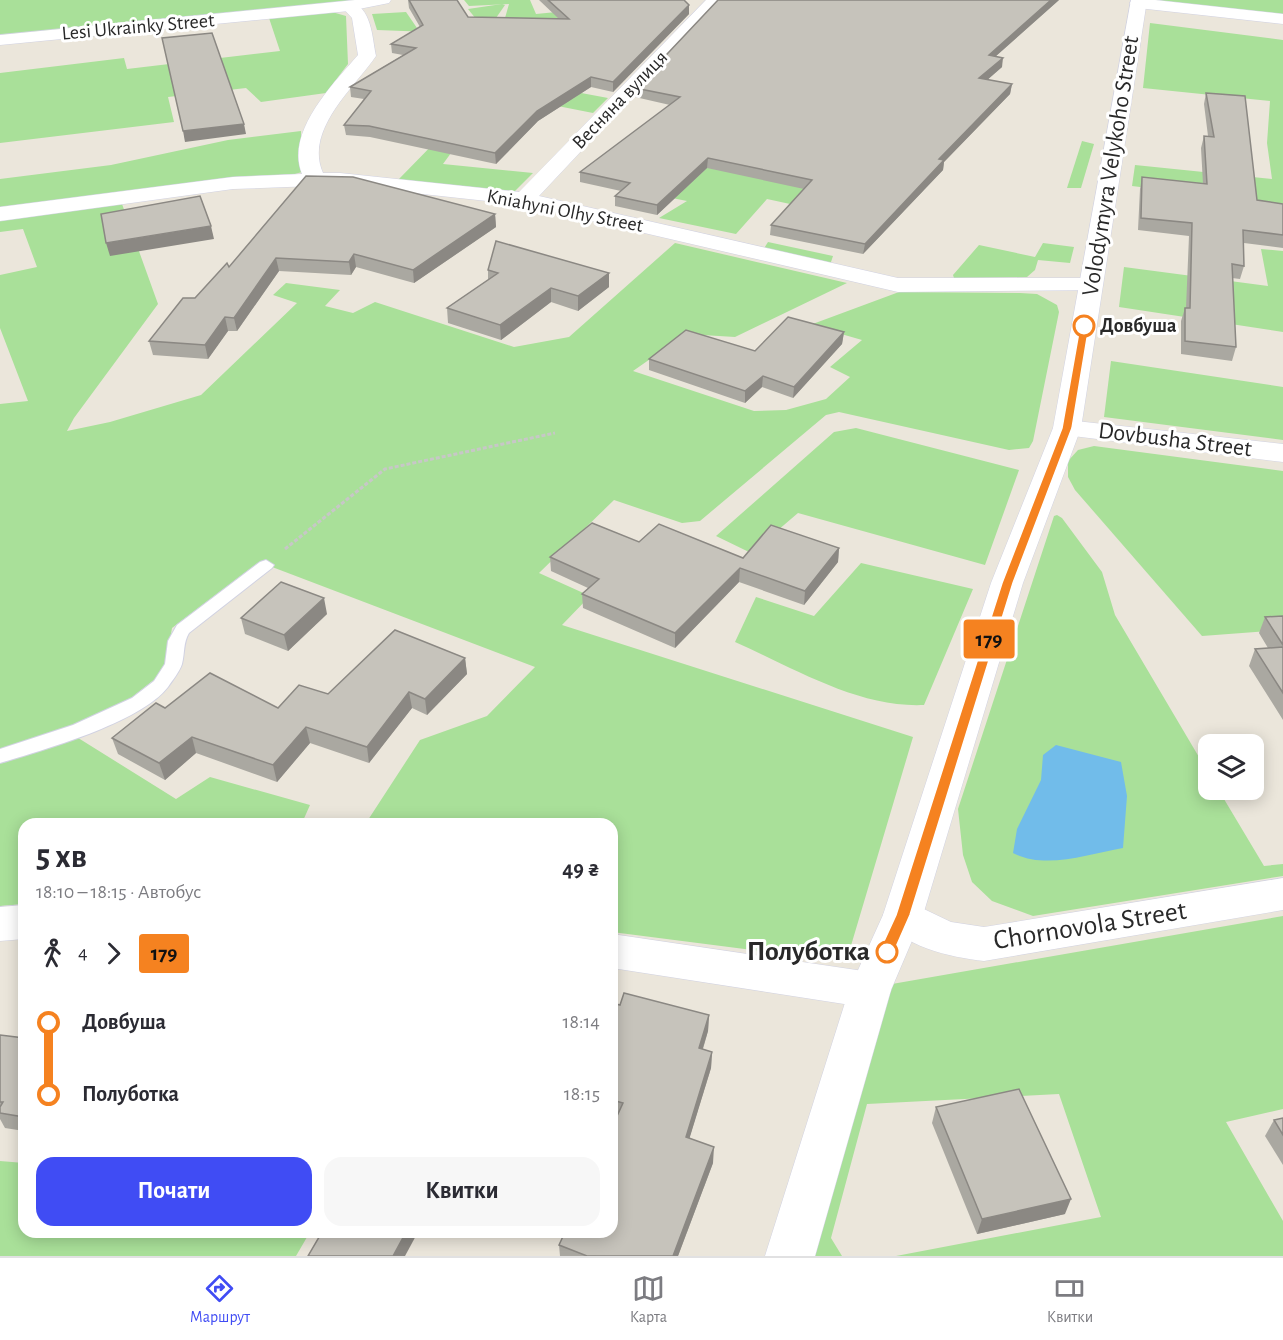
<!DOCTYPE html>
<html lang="uk">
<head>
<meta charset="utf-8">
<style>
	:root { --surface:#fff; --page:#f7f7f7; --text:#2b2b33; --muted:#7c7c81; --line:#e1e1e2; --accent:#404cf4 }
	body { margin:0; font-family:"Alegreya Sans",sans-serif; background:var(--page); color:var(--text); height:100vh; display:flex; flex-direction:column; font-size:22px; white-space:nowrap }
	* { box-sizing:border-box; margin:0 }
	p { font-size:20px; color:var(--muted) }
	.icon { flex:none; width:33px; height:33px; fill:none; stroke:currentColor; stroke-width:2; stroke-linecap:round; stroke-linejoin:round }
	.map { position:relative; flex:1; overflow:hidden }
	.drawer { position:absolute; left:18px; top:818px; width:600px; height:420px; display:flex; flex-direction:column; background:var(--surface); border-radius:18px; box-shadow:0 3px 15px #0003 }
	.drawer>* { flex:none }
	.badge { padding:0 12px; border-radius:4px; font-size:21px; line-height:39px }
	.fabs { position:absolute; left:1198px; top:734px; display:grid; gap:12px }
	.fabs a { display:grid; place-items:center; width:66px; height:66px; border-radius:12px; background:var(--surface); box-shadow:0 3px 15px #0003; font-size:30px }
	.map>.badge { position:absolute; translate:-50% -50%; box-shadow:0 0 0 3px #fff }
	.legs { display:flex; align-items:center; gap:9px; height:66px; padding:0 18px; font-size:20px }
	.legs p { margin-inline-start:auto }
	.overview { display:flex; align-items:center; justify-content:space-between; height:102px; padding:0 18px }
	h1 { font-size:33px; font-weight:600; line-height:45px }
	.cta { display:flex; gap:12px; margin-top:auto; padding:12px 18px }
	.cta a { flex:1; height:69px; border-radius:18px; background:var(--accent); color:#fff; font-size:24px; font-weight:600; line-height:69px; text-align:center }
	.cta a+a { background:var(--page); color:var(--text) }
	ul { padding:0 18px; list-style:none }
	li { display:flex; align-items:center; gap:21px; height:72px; font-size:22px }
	li i { display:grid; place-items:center; width:9px; height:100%; margin:0 8px; background:currentColor }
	li i::after { content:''; width:15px; height:15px; margin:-8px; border:4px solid; border-radius:50%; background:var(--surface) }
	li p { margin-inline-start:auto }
	li:first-child i { background:linear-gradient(#0000 50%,currentColor 0) }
	li:last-child i { background:linear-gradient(currentColor 50%,#0000 0) }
	.menu { display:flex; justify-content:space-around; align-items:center; height:84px; border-top:2px solid var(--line); background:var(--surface); font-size:16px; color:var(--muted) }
	.menu a { display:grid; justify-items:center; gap:3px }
	.menu .current { color:var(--accent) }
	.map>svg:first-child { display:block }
	.green { fill:#a9e099 }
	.water { fill:#71bcea }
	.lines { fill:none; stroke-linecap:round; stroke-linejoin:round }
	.lane-casing { stroke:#d1d2e2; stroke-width:2 }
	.street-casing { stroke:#d1d2e2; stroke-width:1 }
	.secondary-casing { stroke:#d1d2e2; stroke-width:1 }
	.path { stroke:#c7c7c7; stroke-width:3; stroke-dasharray:4 2; stroke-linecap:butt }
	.lane { fill:#fff; fill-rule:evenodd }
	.street { fill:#fff; fill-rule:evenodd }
	.secondary { fill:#fff; fill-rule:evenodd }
	.wall { fill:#aaa8a1 }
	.shaded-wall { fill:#8b8883 }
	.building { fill:#c6c3bb; stroke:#8b8883; stroke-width:1.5 }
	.line-1 { fill:#f58220; stroke:#fff; stroke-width:1.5 }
	.stop-1-dot { fill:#fff; stroke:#f58220; stroke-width:3 }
	.labels { text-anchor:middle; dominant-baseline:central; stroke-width:6; stroke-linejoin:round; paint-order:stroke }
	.far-street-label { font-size:20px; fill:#292929; stroke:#fff }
	.far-stop-label { font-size:20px; font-weight:bold; fill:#292929; stroke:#fff; text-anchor:start }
	.street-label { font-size:24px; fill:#292929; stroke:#fff }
	.near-street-label { font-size:28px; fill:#292929; stroke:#fff }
	.near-stop-label { font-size:28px; font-weight:bold; fill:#292929; stroke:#fff; text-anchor:end }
</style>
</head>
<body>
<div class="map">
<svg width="1283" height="1256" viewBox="0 0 1283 1256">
	<rect width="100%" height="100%" fill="#ebe6db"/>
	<!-- green -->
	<g class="green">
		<polygon points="0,0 361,0 0,35"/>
		<polygon points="464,0 530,0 536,14 628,5 539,36 377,30 372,14 406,12 417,28 505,18 509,4 469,6"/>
		<polygon points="1157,0 1283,0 1283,15 1157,2"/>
		<polygon points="502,4 505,5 496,18 476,19 468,9"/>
		<polygon points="332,12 346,16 348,64 326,93 261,102 246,88 168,97 174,122 0,143 0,73 124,58 127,69 280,51 269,18"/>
		<polygon points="1150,23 1283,40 1283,205 1132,186 1135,165 1272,179 1267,143 1270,101 1143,88"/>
		<polygon points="762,70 827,212 767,199 736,234 659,218 687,201 642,192"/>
		<polygon points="533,84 608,98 593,113 517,98"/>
		<polygon points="301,131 302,172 295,174 232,177 0,209 0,179 111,165 228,140"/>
		<polygon points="441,136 459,142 443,164 533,173 515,191 398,180"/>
		<polygon points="1082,141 1094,144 1081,188 1067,188"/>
		<polygon points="122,204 158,304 74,418 67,431 110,422 201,395 297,303 273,295 286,283 340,290 325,306 353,313 375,302 514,347 569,337 675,243 847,283 735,337 686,334 633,371 754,411 786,410 826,399 850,377 830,367 862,340 810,325 899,292 1020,293 1037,294 1057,305 1059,312 1033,441 1029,448 1009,450 839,412 826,415 700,521 682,523 614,500 539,573 590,596 562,625 913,737 850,949 832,958 806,957 612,932 612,824 366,823 420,740 487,716 535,667 259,562 172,628 165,671 131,698 67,731 176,799 210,777 310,805 302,823 24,824 24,904 0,906 0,404 28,401 0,328 0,275 37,267 23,229 0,232 0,220"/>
		<polygon points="768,242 833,256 830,265 763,250"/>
		<polygon points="1043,243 1074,247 1070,263 1038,260 1035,270 1027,277 954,278 953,275 979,245 1035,257"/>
		<polygon points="1261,249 1283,251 1283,332 1119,307 1124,267 1268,286"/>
		<polygon points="1111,361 1283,387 1283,440 1104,417"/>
		<polygon points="856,428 1019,470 985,565 798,513 751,553 716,536 834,432"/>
		<polygon points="1094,446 1283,471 1283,630 1202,636 1075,490 1068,477 1068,461 1078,450"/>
		<polygon points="1057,515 1062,518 1102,572 1115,615 1209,774 1209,789 1218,789 1264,866 1283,864 1283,876 1033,916 992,901 972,882 963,855 958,809 1054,516"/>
		<path d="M861 563 973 589 924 705C858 708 794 668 735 642L756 597 814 616Z"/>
		<polygon points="1283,916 1283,1109 1226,1122 1283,1221 1283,1256 896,1256 1101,1217 1059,1094 867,1104 831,1238 842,1256 815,1256 892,984"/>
		<polygon points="0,1161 24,1163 24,1232 310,1232 296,1256 0,1256"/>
	</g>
	<!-- water -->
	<path class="water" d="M1056 745 1121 762 1127 796 1123 848C1088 854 1046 870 1013 853L1017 829 1041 780 1043 755Z"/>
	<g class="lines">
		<!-- lane casing -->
		<g class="lane-casing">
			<path id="lane" d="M266 560 274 565 272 568 189 633C183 643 185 652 182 664 180 671 172 681 168 687 140 723 43 750 0 763V749L73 725 132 698 154 681 165 664 168 641 177 625 260 562Z"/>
		</g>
		<!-- street casing -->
		<g class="street-casing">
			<g id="street">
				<path d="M706 0H723L539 196 898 278H1091L1099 280 1103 285 1099 290 898 292 524 205 340 185 233 189 0 221V207L233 177 302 174C285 132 333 84 358 55L352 18 341 6 349 1C372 7 372 37 376 56 354 88 304 130 323 173H340L519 192Z"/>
				<polygon points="1132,0 1155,0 1283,14 1283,24 1138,8 1132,6 1130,3"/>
				<polygon points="1067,420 1283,444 1283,462 1057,434 1053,428 1057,422"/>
				<path d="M1283 878V910L984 961C951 957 899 947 883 915L889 903 903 899 951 922 984 927Z"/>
				<polygon points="24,905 24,939 0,941 0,907"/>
				<polygon points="612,934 870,972 885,977 891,990 885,1003 870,1008 612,968"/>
			</g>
		</g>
		<!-- secondary casing -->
		<g class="secondary-casing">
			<g id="secondary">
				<polygon points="355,0 391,0 389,3 349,11 0,45 0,35"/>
				<polygon points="1131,0 1147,0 1081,428 1023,583 923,915 891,990 815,1256 765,1256 849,990 883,915 991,583 1053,428"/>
			</g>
		</g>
		<!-- path -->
		<polyline class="path" points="285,549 385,469 555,433"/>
		<!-- lane -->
		<use href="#lane" class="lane"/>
		<!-- street -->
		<use href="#street" class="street"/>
		<!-- secondary -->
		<use href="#secondary" class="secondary"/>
	</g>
	<!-- wall -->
	<g class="wall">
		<polygon points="408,0 468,17 559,19 539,0 684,0 689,14 613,92 591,87 538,121 496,164 370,137 346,135 344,125 364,99 351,97 350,87 403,55 392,53 391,44 420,27 409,8"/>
		<polygon points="718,0 1059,0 996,56 1002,67 987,80 1012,84 1010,94 944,162 943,170 863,254 770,235 771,225 804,189 707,168 657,215 615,206 615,196 621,191 580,182 580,172 670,105 635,97 635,88"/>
		<polygon points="1206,93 1257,200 1283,204 1283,248 1244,243 1244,266 1240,279 1232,278 1236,347 1232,361 1181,354 1181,321 1185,308 1186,308 1189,236 1138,230 1140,189 1142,177 1203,184 1201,148 1204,136 1208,136 1204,104"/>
		<polygon points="495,214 496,227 414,283 356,267 351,275 279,271 237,331 228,331 208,359 153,355 149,341 229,267"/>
		<polygon points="488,270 609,273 609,287 578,311 551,302 501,340 448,323 447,308 488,280"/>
		<polygon points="844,332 842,344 793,398 762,387 745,403 649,370 649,359 755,351"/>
		<polygon points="639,542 743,558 839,548 838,562 804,605 739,582 675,648 583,608 582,594 588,588 551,571 550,557"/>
		<polygon points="327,614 288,651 245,634 241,618"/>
		<polygon points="1283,616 1283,720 1249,666 1255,649 1268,648 1259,633 1265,617"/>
		<polygon points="465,658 467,674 427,715 412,708 369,763 310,743 277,782 196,753 165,780 118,754 112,738 165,708 278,708"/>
		<polygon points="612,1003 620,1005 709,1015 708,1031 703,1049 712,1052 711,1068 689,1139 713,1163 678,1256 560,1256 559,1245 617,1117 612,1116"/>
		<polygon points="0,1035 24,1038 24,1131 5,1128 0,1119"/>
		<polygon points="936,1107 1065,1214 977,1234 932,1123"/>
		<polygon points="1283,1118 1283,1165 1265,1136 1274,1120"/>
	</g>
	<!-- shaded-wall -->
	<g class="shaded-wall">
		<polygon points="1051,0 1059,0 987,64 989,55"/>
		<polygon points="689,5 689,14 613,92 613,82"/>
		<polygon points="1003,58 1002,67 978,88 979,78"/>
		<polygon points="591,77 591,87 538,121 496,164 495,153 537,111"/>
		<polygon points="1012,84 1010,94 944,162 943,170 863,254 865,244 939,159"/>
		<polygon points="244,124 246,134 185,142 183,131"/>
		<polygon points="708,158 707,168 657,215 657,205"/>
		<polygon points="495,214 496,227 414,283 413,270"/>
		<polygon points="211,226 214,239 110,256 106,243"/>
		<polygon points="354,254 356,267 351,275 349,262"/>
		<polygon points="276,258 279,271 237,331 234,318"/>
		<polygon points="609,273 609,287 578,311 578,296"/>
		<polygon points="551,288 551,302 501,340 500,325"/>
		<polygon points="225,317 228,331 208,359 205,345"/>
		<polygon points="844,332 842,344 793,398 794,387"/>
		<polygon points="763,376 762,387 745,403 745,391"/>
		<polygon points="839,548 838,562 804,605 805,591"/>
		<polygon points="740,568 739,582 675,648 675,633"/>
		<polygon points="324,598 327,614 288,651 284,635"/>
		<polygon points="465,658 467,674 427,715 425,699"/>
		<polygon points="409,692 412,708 369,763 367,747"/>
		<polygon points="306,727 310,743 277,782 273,765"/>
		<polygon points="192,737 196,753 165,780 159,763"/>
		<polygon points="709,1015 708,1031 698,1064 699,1048"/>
		<polygon points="712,1052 711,1068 685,1153 686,1137"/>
		<polygon points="714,1147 713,1163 678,1256 673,1256"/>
		<polygon points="1071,1199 1065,1214 977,1234 982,1219"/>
		<polygon points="406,1232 418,1232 405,1256 393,1256"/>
	</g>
	<!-- building -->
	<g class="building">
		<polygon points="409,0 457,0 468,17 569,19 548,0 684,0 689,5 613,82 591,77 537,111 495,153 369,126 344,125 371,91 350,87 416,48 391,44 423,25"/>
		<polygon points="718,0 1051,0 989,55 1003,58 979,78 1012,84 939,159 944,160 865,244 771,225 812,180 708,158 657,205 615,196 630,183 580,172 680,97 635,88"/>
		<polygon points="212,33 244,124 183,131 162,38"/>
		<polygon points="1206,93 1245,96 1257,200 1283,204 1283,235 1243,230 1244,266 1232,264 1236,347 1185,341 1185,308 1190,308 1192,223 1141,218 1142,177 1207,184 1204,136 1214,137"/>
		<polygon points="306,176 353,177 495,214 413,270 354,254 349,262 276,258 234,318 225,317 205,345 149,341 183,298 195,298 227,263 229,267"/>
		<polygon points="200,196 211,226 106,243 101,214"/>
		<polygon points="496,241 609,273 578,296 551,288 500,325 447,308 498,273 488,270"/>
		<polygon points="788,317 844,332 794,387 763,376 745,391 649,359 686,330 755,351"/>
		<polygon points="592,523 639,542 659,524 743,558 771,525 839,548 805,591 740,568 675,633 582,594 599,579 550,557"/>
		<polygon points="281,582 324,598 284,635 241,618"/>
		<polygon points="1283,616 1283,645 1265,617"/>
		<polygon points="395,630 465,658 425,699 409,692 367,747 306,727 273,765 192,737 159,763 112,738 156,703 165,708 210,673 278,708 299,685 328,694"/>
		<polygon points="1283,647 1283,693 1255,649"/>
		<polygon points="624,993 709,1015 699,1048 712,1052 686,1137 714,1147 673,1256 587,1256 559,1245 565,1232 612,1232 612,1127 623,1103 612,1100 612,1003 620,1005"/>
		<polygon points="0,1035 24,1038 24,1117 0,1113 0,1107 3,1102 0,1102"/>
		<polygon points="1019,1089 1071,1199 982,1219 936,1107"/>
		<polygon points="1283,1118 1283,1135 1274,1120"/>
		<polygon points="322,1232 406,1232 393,1256 308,1256"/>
	</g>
	<!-- line-1 -->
	<polygon class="line-1" points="1084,323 1089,326 1072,428 1013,583 910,915 892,956 887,958 879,952 896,915 1002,583 1062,428 1080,326"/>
	<!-- markers -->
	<g class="stop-1-dot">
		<circle cx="1084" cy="326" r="10"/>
		<circle cx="887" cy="952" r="10"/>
	</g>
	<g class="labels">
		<!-- far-street labels -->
		<g class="far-street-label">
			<text transform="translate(138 27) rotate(-5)">Lesi Ukrainky Street</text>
			<text transform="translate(620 100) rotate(-46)">Весняна вулиця</text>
			<text transform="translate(565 211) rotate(11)">Kniahyni Olhy Street</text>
		</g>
		<!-- far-stop labels -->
		<g class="far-stop-label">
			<text x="1100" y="326">Довбуша</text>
		</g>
		<!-- street labels -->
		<g class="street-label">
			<text transform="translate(1111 166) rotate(-81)">Volodymyra Velykoho Street</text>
			<text transform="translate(1175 440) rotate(7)">Dovbusha Street</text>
		</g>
		<!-- near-street labels -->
		<g class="near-street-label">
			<text transform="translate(1090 926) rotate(-9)">Chornovola Street</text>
		</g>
		<!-- near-stop labels -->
		<g class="near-stop-label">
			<text x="870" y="952">Полуботка</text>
		</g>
	</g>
</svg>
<div class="fabs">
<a><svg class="icon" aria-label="layers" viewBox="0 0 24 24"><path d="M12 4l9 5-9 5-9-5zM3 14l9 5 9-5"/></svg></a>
</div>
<b class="badge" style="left:989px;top:639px;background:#f58220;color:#111">179</b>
<section class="drawer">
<div class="overview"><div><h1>5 хв</h1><p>18:10 – 18:15 · Автобус</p></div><b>49 ₴</b></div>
<div class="legs"><svg class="icon" aria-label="walk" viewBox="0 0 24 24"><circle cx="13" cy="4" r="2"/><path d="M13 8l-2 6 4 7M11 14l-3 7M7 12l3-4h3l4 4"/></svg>4<svg class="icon" aria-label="forward" viewBox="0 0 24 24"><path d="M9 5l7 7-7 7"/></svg><b class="badge" style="background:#f58220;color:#111">179</b></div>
<ul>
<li><i style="color:#f58220"></i><b>Довбуша</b><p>18:14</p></li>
<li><i style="color:#f58220"></i><b>Полуботка</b><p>18:15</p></li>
</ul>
<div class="cta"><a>Почати</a><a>Квитки</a></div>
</section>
</div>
<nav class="menu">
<a class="current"><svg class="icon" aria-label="directions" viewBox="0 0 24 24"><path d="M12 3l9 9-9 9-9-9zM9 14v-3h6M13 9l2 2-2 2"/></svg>Маршрут</a>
<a><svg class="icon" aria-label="map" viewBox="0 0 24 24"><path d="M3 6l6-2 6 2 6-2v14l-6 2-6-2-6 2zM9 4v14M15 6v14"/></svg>Карта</a>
<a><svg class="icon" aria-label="tickets" viewBox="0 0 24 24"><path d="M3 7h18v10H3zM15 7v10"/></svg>Квитки</a>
</nav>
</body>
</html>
